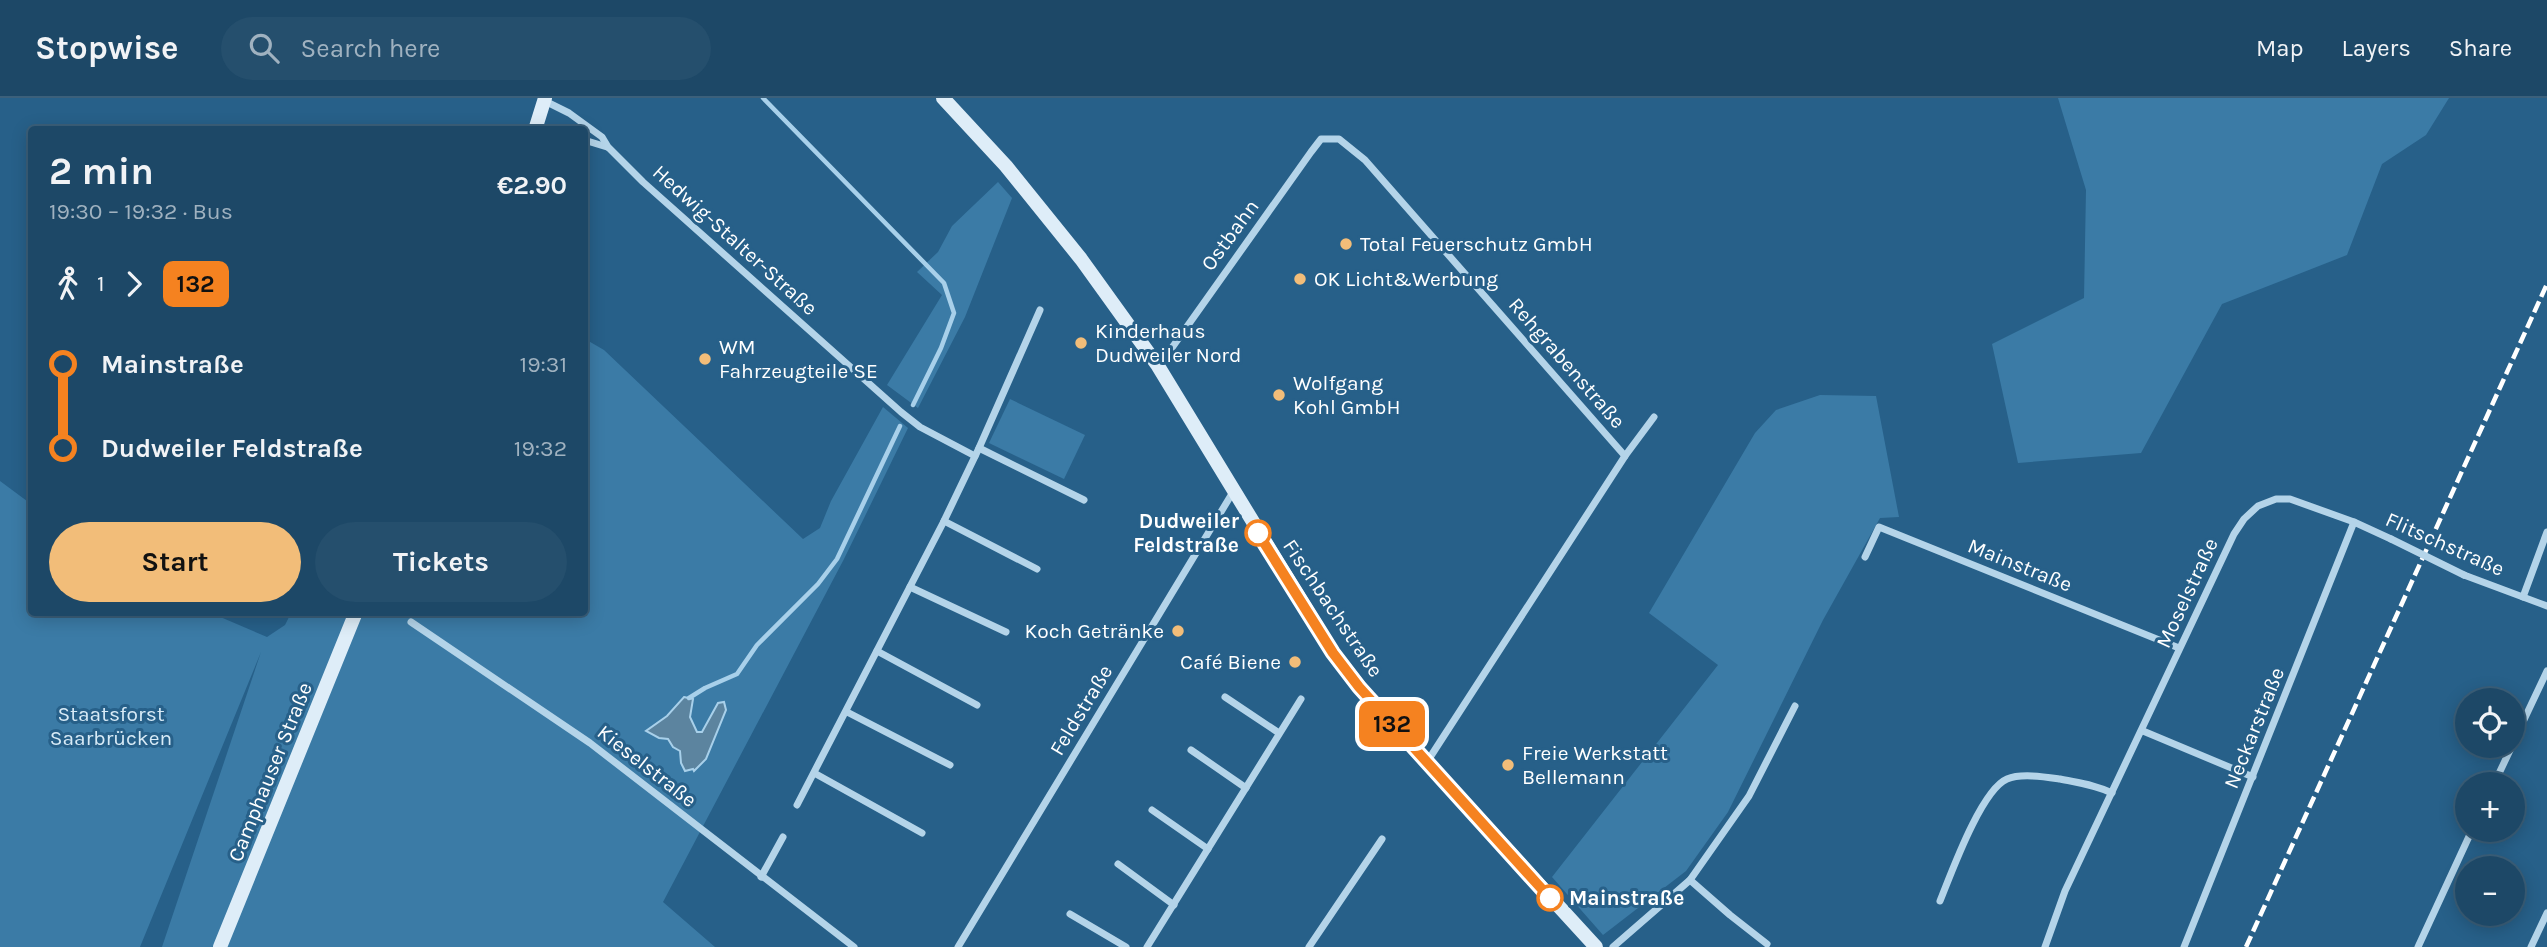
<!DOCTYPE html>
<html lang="en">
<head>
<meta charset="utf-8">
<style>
	:root { --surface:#1d4867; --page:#254f6d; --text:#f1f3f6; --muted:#a0b2c0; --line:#3b607b; --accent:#f2bd79 }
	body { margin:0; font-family:Karla,sans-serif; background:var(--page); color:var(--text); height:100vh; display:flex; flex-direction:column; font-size:26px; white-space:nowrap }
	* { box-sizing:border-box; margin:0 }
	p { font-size:23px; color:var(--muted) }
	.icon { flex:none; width:38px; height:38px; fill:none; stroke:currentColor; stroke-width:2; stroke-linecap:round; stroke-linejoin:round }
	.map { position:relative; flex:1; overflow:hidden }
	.sheet { position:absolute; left:28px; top:28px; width:560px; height:490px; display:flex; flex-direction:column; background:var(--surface); border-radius:7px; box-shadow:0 4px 18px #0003,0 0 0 2px var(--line) }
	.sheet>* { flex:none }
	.badge { padding:0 14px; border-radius:10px; font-size:24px; line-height:46px }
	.tools { position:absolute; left:2455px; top:590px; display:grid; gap:14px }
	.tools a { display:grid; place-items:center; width:70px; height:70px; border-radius:50%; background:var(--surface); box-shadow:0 4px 18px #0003,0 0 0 2px var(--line); font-size:35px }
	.map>.badge { position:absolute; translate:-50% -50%; box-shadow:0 0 0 4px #fff }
	.legs { display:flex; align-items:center; gap:10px; height:77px; padding:0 21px; font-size:23px }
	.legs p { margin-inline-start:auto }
	.head { display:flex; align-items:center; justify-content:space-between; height:119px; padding:0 21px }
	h1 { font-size:38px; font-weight:700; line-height:52px }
	.action { display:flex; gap:14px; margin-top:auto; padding:14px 21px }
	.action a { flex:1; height:80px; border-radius:42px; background:var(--accent); color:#111; font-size:28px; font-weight:700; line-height:80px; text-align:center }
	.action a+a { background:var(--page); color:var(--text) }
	ul { padding:0 21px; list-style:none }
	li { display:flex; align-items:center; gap:24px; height:84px; font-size:26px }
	li i { display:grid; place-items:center; width:10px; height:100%; margin:0 9px; background:currentColor }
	li i::after { content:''; width:18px; height:18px; margin:-9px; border:5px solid; border-radius:50%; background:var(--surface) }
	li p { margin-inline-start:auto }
	li:first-child i { background:linear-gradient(#0000 50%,currentColor 0) }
	li:last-child i { background:linear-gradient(currentColor 50%,#0000 0) }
	header { display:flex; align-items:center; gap:42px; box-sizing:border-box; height:98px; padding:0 35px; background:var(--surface); border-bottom:2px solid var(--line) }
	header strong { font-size:33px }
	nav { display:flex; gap:38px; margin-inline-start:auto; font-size:24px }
	.search { width:490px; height:63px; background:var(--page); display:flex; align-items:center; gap:18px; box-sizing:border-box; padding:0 24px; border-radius:38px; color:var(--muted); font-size:26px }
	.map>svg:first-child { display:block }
	.green { fill:#3b7ba6 }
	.water { fill:#5c849f; stroke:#a8d0ea; stroke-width:2 }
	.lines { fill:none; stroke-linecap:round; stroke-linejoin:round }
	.stream { stroke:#a8d0ea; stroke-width:4.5 }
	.street { stroke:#b4d4e9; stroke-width:7 }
	.secondary { stroke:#deedf8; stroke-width:14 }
	.rail { stroke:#fff; stroke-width:4.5; stroke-dasharray:12 5; stroke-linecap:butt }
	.street-bridge { stroke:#b4d4e9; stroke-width:7 }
	.line-1-casing { stroke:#fff; stroke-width:16 }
	.line-1 { stroke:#f58220; stroke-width:10 }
	.poi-dot { fill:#f2bd79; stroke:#276089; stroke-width:2.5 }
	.stop-1-dot { fill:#fff; stroke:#f58220; stroke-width:3.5 }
	.labels { text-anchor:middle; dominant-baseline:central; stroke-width:6; stroke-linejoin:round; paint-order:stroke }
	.street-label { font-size:21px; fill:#fff; stroke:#276089 }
	.poi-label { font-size:21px; fill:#fff; stroke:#276089; text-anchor:start }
	.stop-label { font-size:21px; font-weight:bold; fill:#fff; stroke:#276089; text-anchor:end }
	.park-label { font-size:21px; fill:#d8ebf7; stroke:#276089 }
</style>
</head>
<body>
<header>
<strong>Stopwise</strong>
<div class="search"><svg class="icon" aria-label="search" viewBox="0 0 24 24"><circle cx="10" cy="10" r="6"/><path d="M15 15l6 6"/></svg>Search here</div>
<nav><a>Map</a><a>Layers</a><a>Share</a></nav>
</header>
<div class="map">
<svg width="2547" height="849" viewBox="0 0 2547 849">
	<rect width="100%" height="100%" fill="#276089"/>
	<!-- green -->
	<g class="green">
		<polygon points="2058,0 2449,0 2426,37 2382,66 2347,157 2222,206 2141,355 2018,365 1992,246 2084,200 2086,92"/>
		<polygon points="998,84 1012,100 965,219 918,310 887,287 942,197 917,174 938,154 952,128"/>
		<polygon points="585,241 604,252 803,441 820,430 831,403 883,309 908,330 844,461 663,804 715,849 162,849 261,554 140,849 0,849 0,383 31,406 32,514 211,515 267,539 285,527 291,515 584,514"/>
		<polygon points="1820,297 1876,298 1899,419 1880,420 1823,522 1728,714 1686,773 1603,837 1552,779 1718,567 1649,515 1755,335 1776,312"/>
		<polygon points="1010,301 1085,337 1064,381 989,345"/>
	</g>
	<!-- water -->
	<polygon class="water" points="684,599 693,601 690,619 697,634 702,634 718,605 724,604 726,612 706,661 694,673 693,671 685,673 681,665 680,653 673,649 668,641 659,640 646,633 667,618"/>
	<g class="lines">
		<!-- stream -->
		<g class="stream">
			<polyline points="763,0 944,185 954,215 941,250 913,307"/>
			<polyline points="689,600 705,590 737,576 757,547 818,486 837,461 900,328"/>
		</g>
		<!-- street -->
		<g class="street">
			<polyline points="545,3 569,15 602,39 608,49 643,84 901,314 920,329 975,358"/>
			<polyline points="584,42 607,49"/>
			<polyline points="1159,268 1311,54 1321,41 1339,41 1365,62 1625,358"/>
			<polyline points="979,350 1084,402"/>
			<polyline points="944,423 1037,471"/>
			<polyline points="1865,459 1879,429 2179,550"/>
			<polyline points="2464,477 2547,508"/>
			<polyline points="910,489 1006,534"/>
			<polyline points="2523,499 2547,434"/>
			<polyline points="411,524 590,645 854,849"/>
			<polyline points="877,553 977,607"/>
			<polyline points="1225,599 1279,635"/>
			<polyline points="847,614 950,667"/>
			<polyline points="2143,633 2253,679"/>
			<polyline points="2513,645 2547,573"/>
			<polyline points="1191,652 1246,690"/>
			<polyline points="1427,664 1625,358 1654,319"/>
			<polyline points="816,676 922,735"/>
			<polyline points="2494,686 2512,648"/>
			<polyline points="797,707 944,423 979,350 1040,212"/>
			<polyline points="1152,712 1208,751"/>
			<polyline points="1118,766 1174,807"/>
			<polyline points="761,779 783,739"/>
			<polyline points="1690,782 1730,817 1767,846"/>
			<path d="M1940 803C1951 776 1981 692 2007 681 2021 675 2046 679 2060 681 2079 685 2096 687 2112 695"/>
			<polyline points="1070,816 1126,849"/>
			<polyline points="958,849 1233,394"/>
			<polyline points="1147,849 1301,601"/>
			<polyline points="1309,849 1382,741"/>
			<polyline points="1613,849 1690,782 1749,698 1795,608"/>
			<polyline points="2045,849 2065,793 2234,436 2244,421 2258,408 2276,401 2290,401 2354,424 2391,441"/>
			<polyline points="2184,849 2354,424"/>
			<polyline points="2418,849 2472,732"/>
			<polyline points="2531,849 2547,815"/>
		</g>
		<!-- secondary -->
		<g class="secondary">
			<polyline points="943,0 1006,68 1081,161 1158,268 1333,555 1371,603 1596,849"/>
			<polyline points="535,32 545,0"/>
			<polyline points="220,849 356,514"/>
		</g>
		<!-- rail -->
		<polyline class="rail" points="2246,849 2547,186"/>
		<!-- street-bridge -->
		<polyline class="street-bridge" points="2391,441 2464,477"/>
	</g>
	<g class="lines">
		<!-- line-1 casing -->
		<g class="line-1-casing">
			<polyline id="line-1" points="1258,435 1333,555 1359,589 1550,800"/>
		</g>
		<!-- line-1 -->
		<use href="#line-1" class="line-1"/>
	</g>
	<!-- markers -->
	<g class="poi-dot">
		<circle cx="1346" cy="146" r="7"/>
		<circle cx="1300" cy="181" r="7"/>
		<circle cx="1081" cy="245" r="7"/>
		<circle cx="705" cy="261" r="7"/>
		<circle cx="1279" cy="297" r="7"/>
		<circle cx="1178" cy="533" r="7"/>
		<circle cx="1295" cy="564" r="7"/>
		<circle cx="1508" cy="667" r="7"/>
	</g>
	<g class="stop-1-dot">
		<circle cx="1258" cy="435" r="12"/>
		<circle cx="1550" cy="800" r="12"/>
	</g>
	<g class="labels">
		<!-- street labels -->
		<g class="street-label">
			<text transform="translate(1230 137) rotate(-54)">Ostbahn</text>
			<text transform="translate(735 142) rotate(42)">Hedwig-Stalter-Straße</text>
			<text transform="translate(1567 265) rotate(49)">Rehgrabenstraße</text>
			<text transform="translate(2445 446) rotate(24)">Flitschstraße</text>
			<text transform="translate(2020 467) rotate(22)">Mainstraße</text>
			<text transform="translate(2187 495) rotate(-65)">Moselstraße</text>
			<text transform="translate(1333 510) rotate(56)">Fischbachstraße</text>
			<text transform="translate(1081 612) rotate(-59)">Feldstraße</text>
			<text transform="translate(2254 630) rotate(-68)">Neckarstraße</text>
			<text transform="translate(647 668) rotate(38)">Kieselstraße</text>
			<text transform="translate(270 674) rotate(-68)">Camphauser Straße</text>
		</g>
		<!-- poi labels -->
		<g class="poi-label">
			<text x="1360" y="146">Total Feuerschutz GmbH</text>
			<text x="1314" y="181">OK Licht&amp;Werbung</text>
			<text x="1095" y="233">Kinderhaus<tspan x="1095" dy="24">Dudweiler Nord</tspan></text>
			<text x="719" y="249">WM<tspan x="719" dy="24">Fahrzeugteile SE</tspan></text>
			<text x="1293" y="285">Wolfgang<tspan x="1293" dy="24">Kohl GmbH</tspan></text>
			<text x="1164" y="533" text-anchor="end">Koch Getränke</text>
			<text x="1281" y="564" text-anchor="end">Café Biene</text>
			<text x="1522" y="655">Freie Werkstatt<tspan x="1522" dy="24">Bellemann</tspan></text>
		</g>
		<!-- stop labels -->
		<g class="stop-label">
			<text x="1239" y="423">Dudweiler<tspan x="1239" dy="24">Feldstraße</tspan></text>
			<text x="1569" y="800" text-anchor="start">Mainstraße</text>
		</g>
		<!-- park labels -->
		<g class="park-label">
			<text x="111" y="616">Staatsforst<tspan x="111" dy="24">Saarbrücken</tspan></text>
		</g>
	</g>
</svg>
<div class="tools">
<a><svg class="icon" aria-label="locate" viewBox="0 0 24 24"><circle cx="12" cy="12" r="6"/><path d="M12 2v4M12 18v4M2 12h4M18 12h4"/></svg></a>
<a>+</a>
<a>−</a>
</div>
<b class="badge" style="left:1392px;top:626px;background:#f58220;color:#111">132</b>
<section class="sheet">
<div class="head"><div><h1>2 min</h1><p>19:30 – 19:32 · Bus</p></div><b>€2.90</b></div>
<div class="legs"><svg class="icon" aria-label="walk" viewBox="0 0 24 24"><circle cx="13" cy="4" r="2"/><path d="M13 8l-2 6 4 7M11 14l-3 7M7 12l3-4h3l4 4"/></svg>1<svg class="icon" aria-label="forward" viewBox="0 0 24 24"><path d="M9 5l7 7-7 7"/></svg><b class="badge" style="background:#f58220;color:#111">132</b></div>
<ul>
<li><i style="color:#f58220"></i><b>Mainstraße</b><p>19:31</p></li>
<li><i style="color:#f58220"></i><b>Dudweiler Feldstraße</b><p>19:32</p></li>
</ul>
<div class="action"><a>Start</a><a>Tickets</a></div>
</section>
</div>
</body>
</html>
